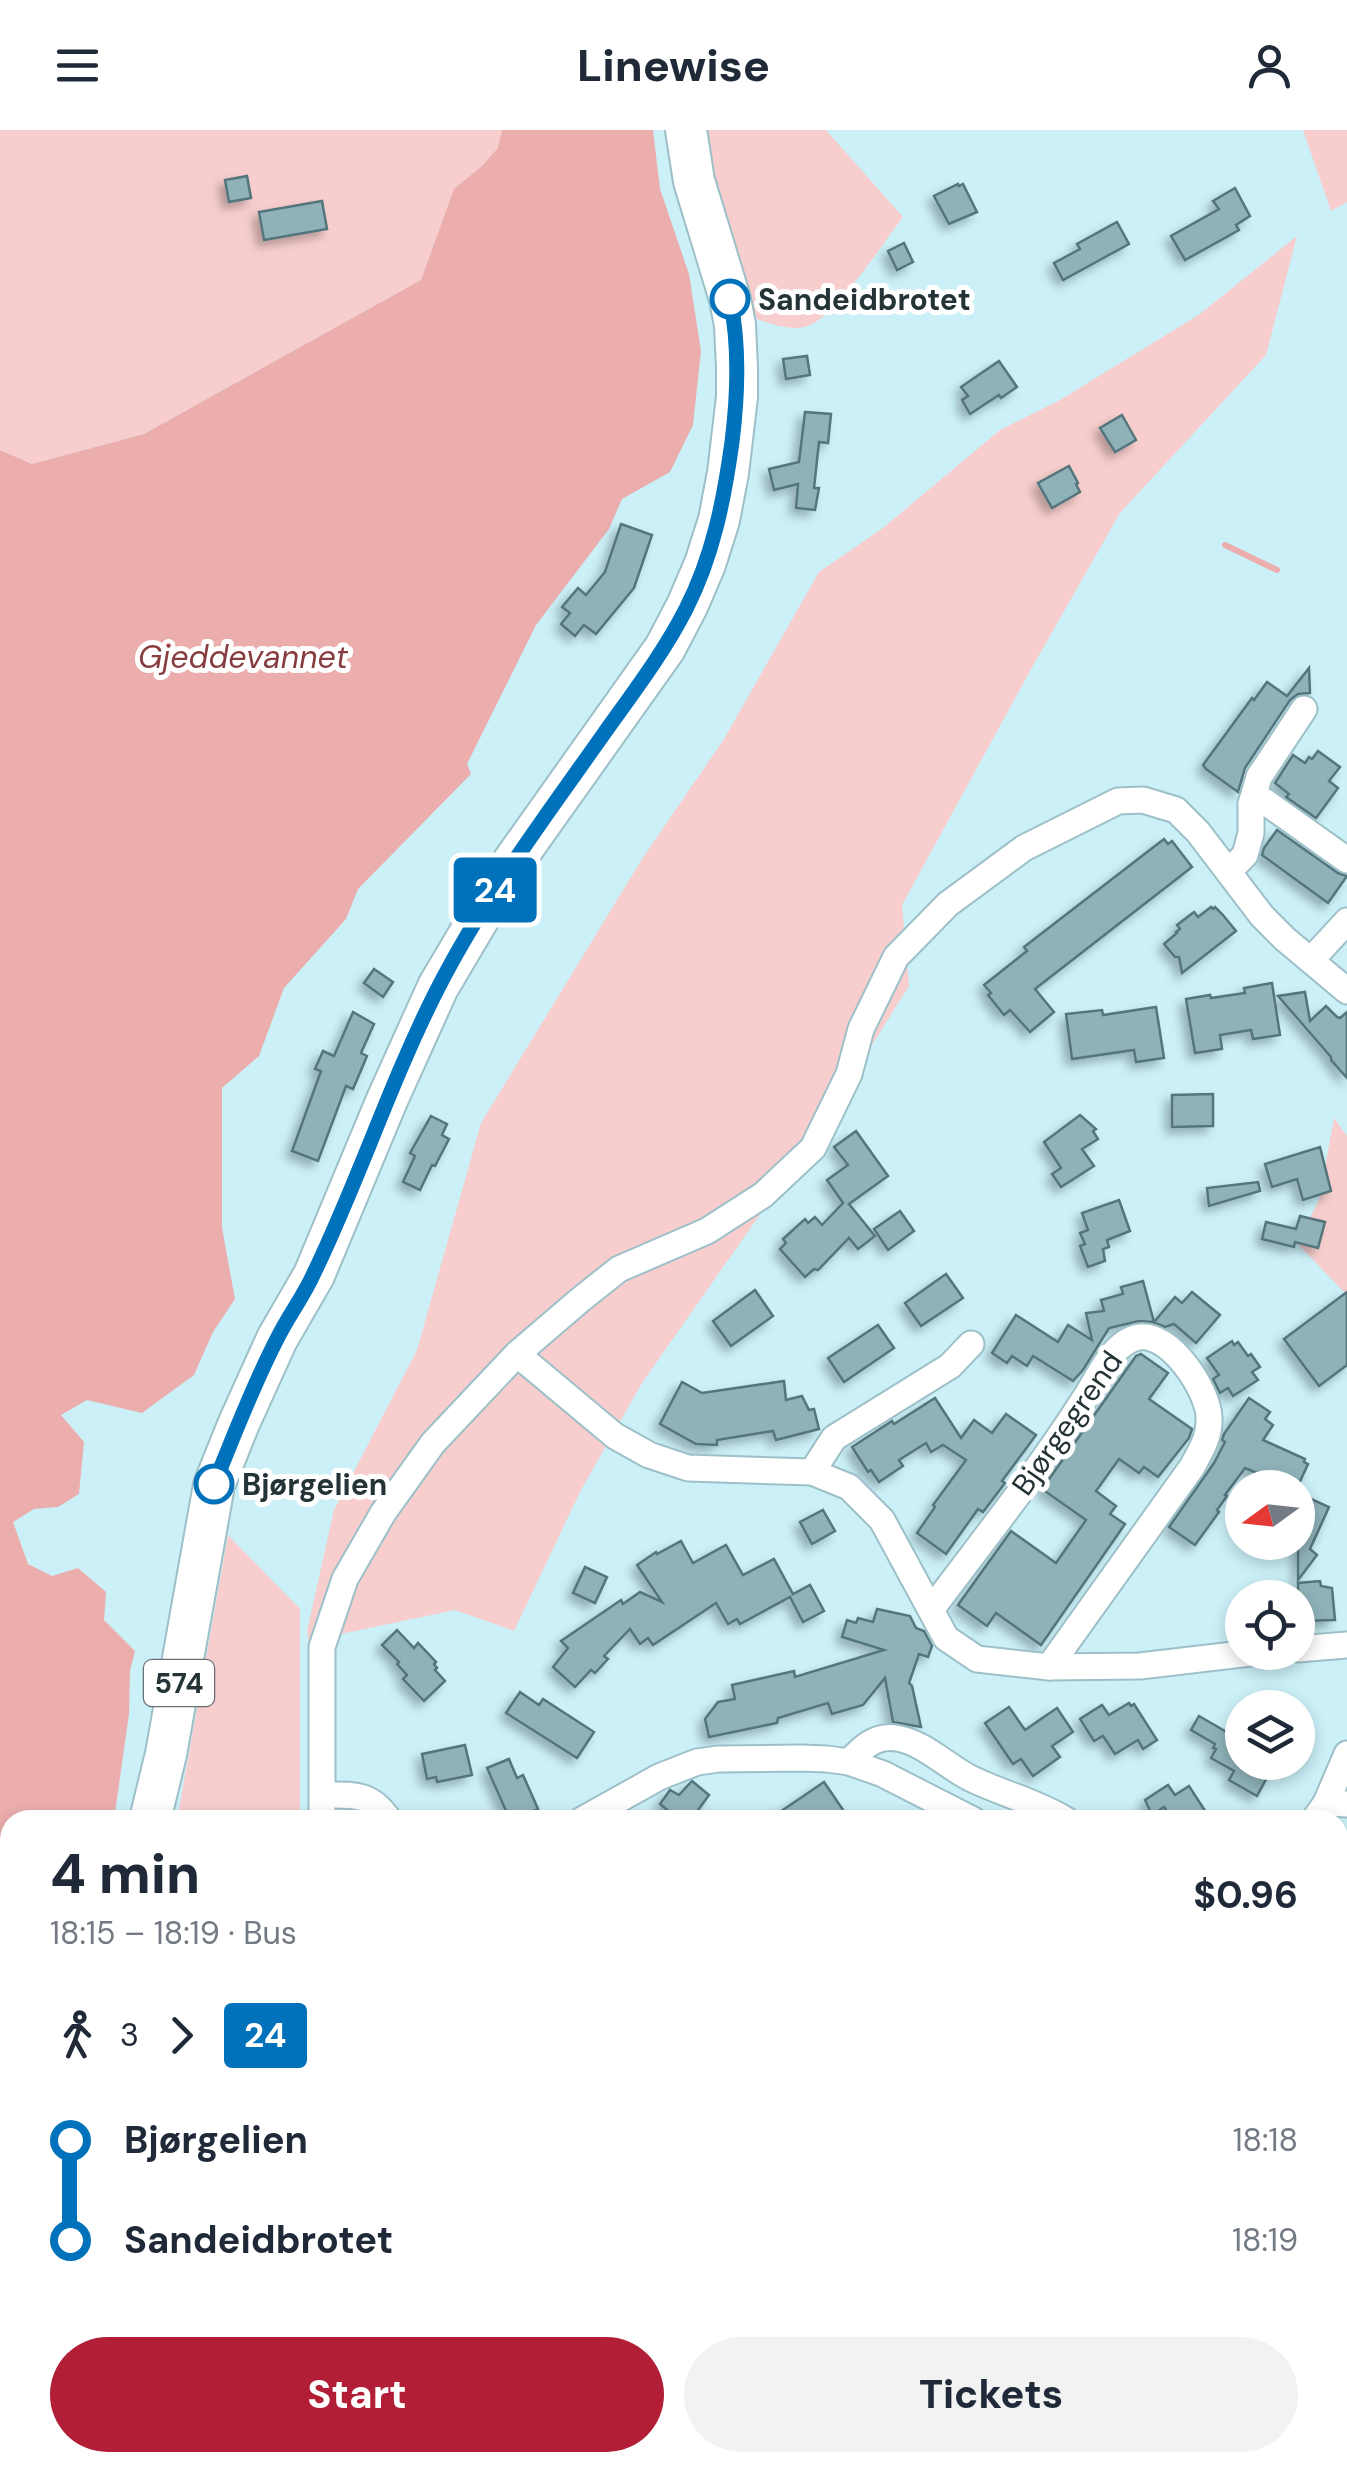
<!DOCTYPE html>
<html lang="en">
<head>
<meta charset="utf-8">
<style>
	:root { --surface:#fff; --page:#f2f2f3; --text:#1f2937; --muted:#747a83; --accent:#b11e35 }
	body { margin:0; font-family:"DM Sans",sans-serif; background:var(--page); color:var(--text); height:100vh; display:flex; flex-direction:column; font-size:38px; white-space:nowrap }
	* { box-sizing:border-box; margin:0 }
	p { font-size:32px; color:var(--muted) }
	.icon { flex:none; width:55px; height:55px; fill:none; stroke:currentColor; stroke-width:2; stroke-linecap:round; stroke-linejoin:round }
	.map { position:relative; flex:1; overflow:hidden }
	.details { position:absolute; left:0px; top:1680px; width:1348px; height:662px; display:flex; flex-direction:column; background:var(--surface); border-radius:30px 30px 0 0; box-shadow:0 5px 15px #0003 }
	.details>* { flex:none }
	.badge { padding:0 20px; border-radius:8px; font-size:35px; line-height:65px }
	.needle { width:65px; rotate:255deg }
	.fabs { position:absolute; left:1225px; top:1340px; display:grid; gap:20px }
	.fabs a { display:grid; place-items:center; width:90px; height:90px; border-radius:50%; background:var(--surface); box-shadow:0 5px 15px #0003; font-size:50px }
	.map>.badge { position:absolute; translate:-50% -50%; box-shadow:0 0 0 5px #fff }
	.legs { display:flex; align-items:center; gap:15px; height:110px; padding:0 50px; font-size:32px }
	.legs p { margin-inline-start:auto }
	.summary { display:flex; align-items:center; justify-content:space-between; height:170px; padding:0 50px }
	h1 { font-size:55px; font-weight:800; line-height:75px }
	.action { display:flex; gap:20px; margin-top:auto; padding:20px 50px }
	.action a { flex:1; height:115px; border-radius:60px; background:var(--accent); color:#fff; font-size:40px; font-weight:800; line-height:115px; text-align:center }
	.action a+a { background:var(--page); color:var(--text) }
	ul { padding:0 50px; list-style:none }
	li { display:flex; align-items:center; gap:35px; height:100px; font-size:38px }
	li i { display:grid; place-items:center; width:15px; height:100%; margin:0 12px; background:currentColor }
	li i::after { content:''; width:25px; height:25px; margin:-12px; border:8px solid; border-radius:50%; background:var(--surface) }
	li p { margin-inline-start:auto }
	li:first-child i { background:linear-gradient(#0000 50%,currentColor 0) }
	li:last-child i { background:linear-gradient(currentColor 50%,#0000 0) }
	header { display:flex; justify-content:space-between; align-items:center; height:130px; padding:0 50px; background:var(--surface); font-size:45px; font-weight:800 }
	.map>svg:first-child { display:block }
	.green { fill:#f7cecd }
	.water { fill:#ebaead }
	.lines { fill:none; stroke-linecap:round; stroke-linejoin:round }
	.stream { stroke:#ebaead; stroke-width:6 }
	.building { fill:#8fb2b9; stroke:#54757c; stroke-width:2.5; filter:url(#shadow) }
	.minor-casing { stroke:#9dc0c8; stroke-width:29 }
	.primary-casing { stroke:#9dc0c8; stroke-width:44 }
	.minor { stroke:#fff; stroke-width:25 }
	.primary { stroke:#fff; stroke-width:40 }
	.line-1-casing { stroke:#fff; stroke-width:22 }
	.line-1 { stroke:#0072bc; stroke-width:15 }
	.stop-1-dot { fill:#fff; stroke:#0072bc; stroke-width:5 }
	.labels { text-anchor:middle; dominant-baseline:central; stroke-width:10; stroke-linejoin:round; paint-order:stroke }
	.shield { fill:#fff; stroke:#667072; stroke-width:2.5 }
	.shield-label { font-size:28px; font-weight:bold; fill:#243336 }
	.stop-label { font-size:30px; font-weight:bold; fill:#243336; stroke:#fff; text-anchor:start }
	.street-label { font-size:30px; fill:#243336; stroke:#fff }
	.water-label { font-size:32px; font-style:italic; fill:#873c3f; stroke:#fff }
</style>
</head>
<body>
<header><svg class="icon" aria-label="menu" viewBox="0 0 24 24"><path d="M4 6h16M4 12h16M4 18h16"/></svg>Linewise<svg class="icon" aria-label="person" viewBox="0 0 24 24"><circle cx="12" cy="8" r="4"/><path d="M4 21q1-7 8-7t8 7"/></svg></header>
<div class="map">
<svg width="1347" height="2342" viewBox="0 0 1347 2342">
	<defs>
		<filter id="shadow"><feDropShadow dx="-6" dy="6" stdDeviation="5" flood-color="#0004"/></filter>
	</defs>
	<rect width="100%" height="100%" fill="#cbf0f8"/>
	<!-- green -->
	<g class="green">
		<polygon points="0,0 502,0 499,18 482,36 454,60 421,150 144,304 32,334 0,320"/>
		<path d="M706 0H826L903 87C883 113 838 183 810 195 794 202 773 195 757 189L711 49Z"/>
		<polygon points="1303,0 1347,0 1347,72 1331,81"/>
		<polygon points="1297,106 1266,225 1120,383 1030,541 902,775 909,856 815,1006 642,1253 581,1360 514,1501 455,1480 336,1505 335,1624 324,1601 307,1501 334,1380 417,1220 481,993 642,729 724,609 819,442 883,398 1000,300 1060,270 1200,184"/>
		<polygon points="1334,988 1347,1006 1347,1165 1297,1113 1319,1070"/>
		<polygon points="228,1405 300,1479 300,1690 177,1690"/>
	</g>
	<!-- water -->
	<polygon class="water" points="502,0 653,0 660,59 689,144 701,221 693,295 670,342 622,369 609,399 536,495 467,634 471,644 358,759 346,789 284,858 259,926 222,958 222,1098 235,1169 213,1202 194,1245 142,1283 87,1270 61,1285 84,1312 79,1364 58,1377 34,1379 13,1392 28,1434 52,1446 78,1438 106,1462 104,1490 135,1521 130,1541 129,1584 114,1690 10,1690 10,1904 0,1908 0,320 32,334 144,304 421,150 454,59 482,36 498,18"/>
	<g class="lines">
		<!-- stream -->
		<polyline class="stream" points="1225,415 1277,440"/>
	</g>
	<!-- building -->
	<g class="building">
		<polygon points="247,46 251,68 229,72 225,50"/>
		<polygon points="958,54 959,56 963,54 977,82 949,94 934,66"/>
		<polygon points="1235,58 1250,86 1236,95 1239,100 1185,130 1171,106 1219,79 1213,71"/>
		<polygon points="322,71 327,99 264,110 259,82"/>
		<polygon points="1117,92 1129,114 1063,150 1054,133 1080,119 1077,114"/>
		<polygon points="904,113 913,132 897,140 888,121"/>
		<polygon points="807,226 810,245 786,249 783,229"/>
		<polygon points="999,231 1017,257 1001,268 999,265 970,284 962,270 968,266 961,257"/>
		<polygon points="805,282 831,284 828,313 819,312 814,358 819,358 815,380 796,378 798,354 774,360 769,339 799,332"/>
		<polygon points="1122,285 1136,310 1115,322 1100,298"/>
		<polygon points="1069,336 1078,353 1076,354 1080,362 1052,378 1038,353"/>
		<polygon points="621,394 652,405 634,458 596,504 584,495 575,506 561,494 570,483 562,477 578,458 586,465 605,442"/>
		<polygon points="1309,538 1310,563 1298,564 1290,570 1245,638 1238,662 1206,639 1203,635 1252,568 1254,570 1267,552 1287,566"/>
		<polygon points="1318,621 1340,637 1329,651 1338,658 1316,688 1286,667 1289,664 1275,653 1293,625 1305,633 1309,627 1312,629"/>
		<polygon points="1277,700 1338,743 1347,746 1328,773 1262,725 1264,718"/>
		<polygon points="1164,709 1168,714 1172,711 1192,737 1035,859 1054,882 1030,902 1010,880 1004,885 988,865 991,863 984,855 1027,821 1024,817"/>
		<polygon points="1211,777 1213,779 1215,777 1223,785 1236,801 1182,843 1179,827 1175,827 1164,814 1177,803 1176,802 1180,799 1177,795 1194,782 1198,787"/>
		<polygon points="374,839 393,852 383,867 364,853"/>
		<polygon points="1272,853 1280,905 1253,909 1251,900 1220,905 1222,919 1195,923 1186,869 1210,865 1211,868 1245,863 1244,858"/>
		<polygon points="1305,862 1310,891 1326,876 1337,887 1340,888 1347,882 1347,948 1331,930 1331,927 1278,866"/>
		<polygon points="1156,877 1164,928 1136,932 1134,920 1072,929 1066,884 1102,880 1103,885"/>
		<polygon points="353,882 374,894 361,923 367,926 353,959 346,956 318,1031 292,1021 321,941 315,939 323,921 334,926"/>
		<polygon points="1213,964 1213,996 1172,997 1172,965"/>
		<polygon points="1080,985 1096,999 1093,1001 1098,1009 1082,1019 1094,1036 1061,1057 1052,1044 1061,1038 1044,1012"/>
		<polygon points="431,986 447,994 442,1005 449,1009 435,1036 432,1035 420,1060 403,1052 415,1026 410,1023"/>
		<polygon points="856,1001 888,1046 849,1074 875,1106 858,1119 849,1108 818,1140 814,1139 805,1147 780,1119 786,1113 783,1109 805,1089 808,1093 815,1087 822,1095 843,1073 827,1050 848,1035 834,1017"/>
		<polygon points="1320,1017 1331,1061 1303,1070 1297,1049 1272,1057 1265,1034"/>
		<polygon points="1258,1052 1260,1061 1209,1076 1207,1058"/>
		<polygon points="1119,1070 1130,1101 1107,1110 1109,1117 1103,1119 1105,1131 1088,1137 1080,1116 1085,1114 1080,1103 1088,1100 1082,1083"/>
		<polygon points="900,1081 914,1101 888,1120 874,1099"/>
		<polygon points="1300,1086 1325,1092 1318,1118 1295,1112 1294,1117 1262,1109 1266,1092 1296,1099"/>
		<polygon points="946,1144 963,1168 921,1196 905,1173"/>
		<polygon points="1143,1151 1154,1192 1175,1167 1182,1173 1192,1162 1220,1185 1196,1213 1174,1194 1165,1197 1153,1192 1139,1191 1109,1198 1083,1240 1073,1251 1033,1226 1027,1236 1012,1226 1007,1233 992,1223 1016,1185 1058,1212 1068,1195 1092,1210 1086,1183 1104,1181 1101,1170 1123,1164 1121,1157"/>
		<polygon points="755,1160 773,1186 731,1216 713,1191"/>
		<polygon points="1347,1162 1347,1235 1319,1256 1284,1209"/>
		<polygon points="878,1195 894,1218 844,1252 828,1228"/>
		<polygon points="1232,1211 1234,1215 1238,1212 1248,1226 1251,1224 1260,1237 1252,1242 1258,1250 1233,1266 1228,1258 1220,1263 1213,1249 1219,1245 1207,1228"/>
		<polygon points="1141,1224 1168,1243 1149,1269 1192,1299 1189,1308 1158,1347 1144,1337 1139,1343 1119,1329 1096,1361 1116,1376 1110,1384 1125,1394 1041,1515 996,1483 987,1496 958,1475 1011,1401 1056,1433 1086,1390 1042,1359 1136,1226"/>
		<polygon points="784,1251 786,1270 802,1266 809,1280 814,1279 819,1299 776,1310 773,1301 717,1310 717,1315 696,1314 660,1294 682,1252 702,1263"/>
		<polygon points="935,1268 961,1308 974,1290 992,1303 1006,1284 1036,1305 1002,1351 1005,1353 983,1382 978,1379 946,1424 917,1403 935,1377 933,1375 966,1330 943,1315 931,1322 926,1313 899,1330 903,1336 879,1352 871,1340 868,1342 852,1317 892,1291 894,1294"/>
		<polygon points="1249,1268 1270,1282 1265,1289 1273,1295 1263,1310 1305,1329 1304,1332 1308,1334 1297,1358 1271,1358 1274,1350 1245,1338 1225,1365 1227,1366 1217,1380 1219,1382 1195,1415 1169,1397 1214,1333 1225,1312 1222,1310 1224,1304"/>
		<polygon points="1298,1363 1329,1377 1310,1419 1317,1425 1298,1450"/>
		<polygon points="823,1380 835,1401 812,1414 800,1392"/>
		<polygon points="681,1411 693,1433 726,1415 743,1445 774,1429 793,1464 810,1455 824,1481 803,1492 790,1467 740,1494 737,1489 728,1494 716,1473 653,1515 648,1508 640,1514 630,1499 604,1526 608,1529 595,1543 591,1540 575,1557 553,1537 568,1518 561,1511 621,1470 623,1474 640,1462 662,1472 637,1435 656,1422 657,1424"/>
		<polygon points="585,1437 607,1447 595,1473 573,1463"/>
		<polygon points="1320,1451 1321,1456 1332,1458 1335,1490 1298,1491 1298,1453"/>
		<polygon points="877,1479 910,1486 916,1498 924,1501 932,1516 928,1527 919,1524 909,1553 912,1556 921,1597 893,1592 885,1548 863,1575 832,1584 828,1573 778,1588 777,1593 709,1607 705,1589 718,1572 735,1569 732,1555 794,1541 795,1547 884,1520 842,1507 847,1490 856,1493 858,1488 873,1492"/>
		<polygon points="397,1500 414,1518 418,1513 436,1532 434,1534 437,1538 435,1540 445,1551 424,1571 403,1549 407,1545 397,1534 399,1532 382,1515"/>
		<polygon points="520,1562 539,1575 543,1569 594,1602 577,1628 506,1583"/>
		<polygon points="1129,1573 1131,1576 1134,1574 1157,1610 1143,1619 1138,1610 1115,1624 1103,1606 1094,1611 1080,1589 1102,1575 1109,1585"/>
		<polygon points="1009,1577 1025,1600 1057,1578 1073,1602 1052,1616 1060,1627 1033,1646 1021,1629 1013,1634 985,1593"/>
		<polygon points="1199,1586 1242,1611 1242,1632 1269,1632 1266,1637 1271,1640 1257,1666 1229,1650 1234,1641 1211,1628 1216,1619 1213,1618 1215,1614 1191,1600"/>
		<polygon points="465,1615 472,1645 437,1652 436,1647 427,1649 422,1624"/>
		<polygon points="509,1629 517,1648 523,1645 538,1679 514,1690 510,1690 487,1638"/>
		<polygon points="692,1651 709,1665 691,1690 679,1690 660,1674 670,1660 679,1665"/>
		<polygon points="824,1652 850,1690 768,1690 802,1667"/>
		<polygon points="1168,1655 1175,1665 1189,1656 1211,1690 1173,1690 1164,1677 1152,1685 1145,1670"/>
	</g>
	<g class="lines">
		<!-- minor casing -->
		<g class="minor-casing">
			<g id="minor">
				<polyline points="1251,674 1264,671 1347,730"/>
				<polyline points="1229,741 1245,725 1251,703 1251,674 1259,647 1304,579"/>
				<polyline points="1311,830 1347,791"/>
				<polyline points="517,1224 615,1306 649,1325 688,1338 812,1342 849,1357 882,1390 946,1508 977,1529 1049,1537 1140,1536 1259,1522"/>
				<polyline points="812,1342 834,1308 950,1236 971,1214"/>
				<path d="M931 1480C983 1410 1038 1342 1085 1268 1099 1247 1112 1212 1139 1207 1170 1202 1208 1260 1209 1287 1210 1307 1201 1320 1192 1337L1049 1537"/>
				<polyline points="1298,1519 1347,1515"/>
				<path d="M849 1632C862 1618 875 1605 896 1608 924 1612 947 1637 972 1649 1003 1664 1037 1672 1066 1690"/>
				<path d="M323 1665C354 1665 370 1662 389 1690"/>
				<polyline points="1326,1673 1347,1624"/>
				<polyline points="322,1690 322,1517 345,1449 383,1383 433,1313 517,1224 580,1170 619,1139 707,1101 763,1065 813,1018 849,944 861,899 896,827 948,774 1024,718 1118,671 1143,670 1176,680 1198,702 1262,786 1285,809 1347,861"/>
				<polyline points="582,1690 659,1647 697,1632 719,1629 801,1628 827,1629 849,1632 883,1644 973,1690"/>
				<polyline points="1314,1690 1326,1673 1347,1674"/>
				<polyline points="0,2146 10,2154"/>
				<polyline points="0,2226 10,2222"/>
				<polyline points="47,2332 53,2342"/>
				<polyline points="850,2332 852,2342"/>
				<polyline points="882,2332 884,2342"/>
				<polyline points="1124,2332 1139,2342"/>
				<polyline points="0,2336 10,2332"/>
				<polyline points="468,2342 477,2332"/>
				<polyline points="764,2342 769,2332"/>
			</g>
		</g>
		<!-- primary casing -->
		<g class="primary-casing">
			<g id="primary">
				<polyline points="150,1690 166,1624 214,1355 239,1293 277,1209 314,1145 387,970 438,857 506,742 665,518 687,476 705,434 719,390 728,343 737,267 737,238 735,195 730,169 694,51 686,0"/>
				<polyline points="0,1959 10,1948"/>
			</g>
		</g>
		<!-- minor -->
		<use href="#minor" class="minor"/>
		<!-- primary -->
		<use href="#primary" class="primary"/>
	</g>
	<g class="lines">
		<!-- line-1 casing -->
		<g class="line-1-casing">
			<path id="line-1" d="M214 1354C234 1306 253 1255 277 1209 288 1186 304 1166 314 1143 359 1050 391 950 438 858 484 768 545 687 603 605 632 564 663 524 686 479 713 426 724 370 732 312 738 264 740 216 730 169"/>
		</g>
		<!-- line-1 -->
		<use href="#line-1" class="line-1"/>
	</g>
	<!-- markers -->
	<g class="stop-1-dot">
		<circle cx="730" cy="169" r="18"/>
		<circle cx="214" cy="1354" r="18"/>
	</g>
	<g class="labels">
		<!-- shield labels -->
		<rect class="shield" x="144" y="1530" width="70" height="46" rx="8"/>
		<g class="shield-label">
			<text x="179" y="1553">574</text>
		</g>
		<!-- stop labels -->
		<g class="stop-label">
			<text x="758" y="169">Sandeidbrotet</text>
			<text x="242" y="1354">Bjørgelien</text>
		</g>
		<!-- street labels -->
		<g class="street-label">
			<text transform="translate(1067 1293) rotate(-55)">Bjørgegrend</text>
		</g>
		<!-- water labels -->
		<g class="water-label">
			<text x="243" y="527">Gjeddevannet</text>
		</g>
	</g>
</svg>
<div class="fabs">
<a><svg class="needle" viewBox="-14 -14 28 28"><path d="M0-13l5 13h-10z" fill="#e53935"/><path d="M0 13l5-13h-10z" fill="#747a83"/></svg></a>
<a><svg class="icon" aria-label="locate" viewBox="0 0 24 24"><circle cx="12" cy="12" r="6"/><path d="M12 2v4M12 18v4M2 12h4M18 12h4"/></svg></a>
<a><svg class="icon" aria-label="layers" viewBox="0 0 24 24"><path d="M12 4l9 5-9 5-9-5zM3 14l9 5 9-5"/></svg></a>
</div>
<b class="badge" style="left:495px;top:760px;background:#0072bc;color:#fff">24</b>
<section class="details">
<div class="summary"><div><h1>4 min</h1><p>18:15 – 18:19 · Bus</p></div><b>$0.96</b></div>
<div class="legs"><svg class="icon" aria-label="walk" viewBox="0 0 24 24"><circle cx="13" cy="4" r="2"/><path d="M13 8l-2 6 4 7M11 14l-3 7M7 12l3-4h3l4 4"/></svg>3<svg class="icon" aria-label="forward" viewBox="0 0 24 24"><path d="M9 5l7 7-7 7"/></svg><b class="badge" style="background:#0072bc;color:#fff">24</b></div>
<ul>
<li><i style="color:#0072bc"></i><b>Bjørgelien</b><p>18:18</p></li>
<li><i style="color:#0072bc"></i><b>Sandeidbrotet</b><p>18:19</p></li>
</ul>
<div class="action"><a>Start</a><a>Tickets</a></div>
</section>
</div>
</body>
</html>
